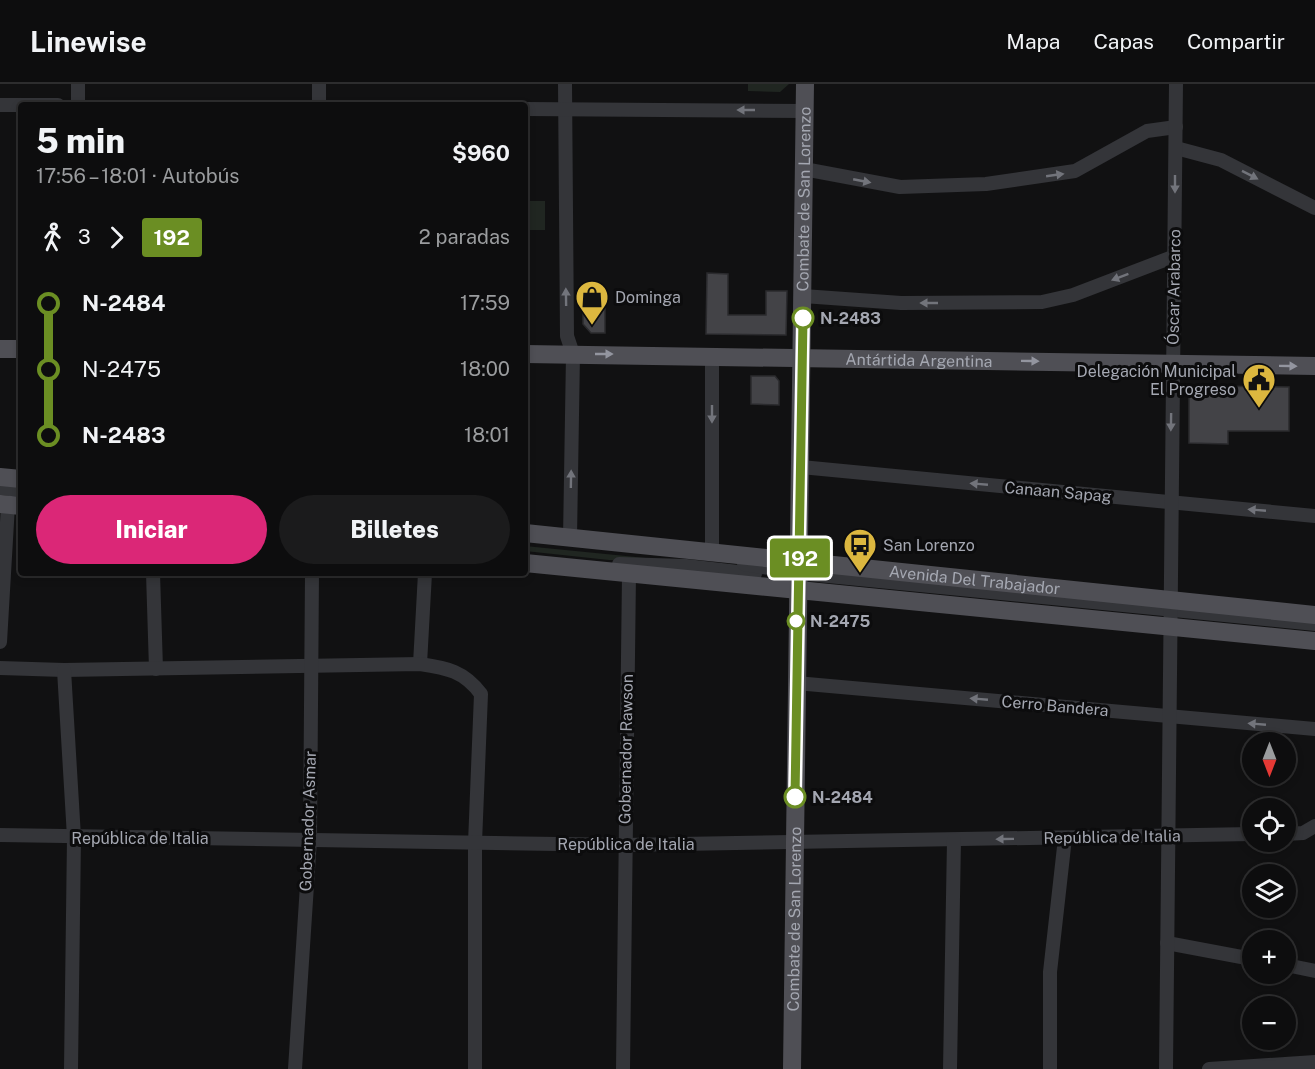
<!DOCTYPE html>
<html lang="es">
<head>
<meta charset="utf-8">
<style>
	:root { --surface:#0d0d0e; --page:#1b1b1c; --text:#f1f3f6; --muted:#9a9c9e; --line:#2d2d2e; --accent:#db2777 }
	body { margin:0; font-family:"Public Sans",sans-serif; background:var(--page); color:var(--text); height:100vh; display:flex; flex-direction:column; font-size:22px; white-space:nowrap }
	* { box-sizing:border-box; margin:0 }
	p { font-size:20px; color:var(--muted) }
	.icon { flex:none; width:33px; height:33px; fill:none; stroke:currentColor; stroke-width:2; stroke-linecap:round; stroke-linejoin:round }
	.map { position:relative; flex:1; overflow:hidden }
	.panel { position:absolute; left:18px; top:18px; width:510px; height:474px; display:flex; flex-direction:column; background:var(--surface); border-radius:6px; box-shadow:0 3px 9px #0003,0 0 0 2px var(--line) }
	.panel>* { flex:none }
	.badge { padding:0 12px; border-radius:4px; font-size:21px; line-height:39px }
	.needle { width:39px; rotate:180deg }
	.buttons { position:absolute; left:1242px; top:648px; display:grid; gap:12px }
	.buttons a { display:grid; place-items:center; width:54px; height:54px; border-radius:50%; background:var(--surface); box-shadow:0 3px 9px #0003,0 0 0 2px var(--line); font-size:30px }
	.map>.badge { position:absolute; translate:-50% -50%; box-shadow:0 0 0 3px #fff }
	.legs { display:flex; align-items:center; gap:9px; height:66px; padding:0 18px; font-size:20px }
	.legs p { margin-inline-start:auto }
	.summary { display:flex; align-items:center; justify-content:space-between; height:102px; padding:0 18px }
	h1 { font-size:33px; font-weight:800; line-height:45px }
	.button { display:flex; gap:12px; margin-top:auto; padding:12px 18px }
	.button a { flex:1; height:69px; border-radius:36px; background:var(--accent); color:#fff; font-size:24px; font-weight:800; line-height:69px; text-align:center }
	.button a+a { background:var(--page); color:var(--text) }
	ul { padding:0 18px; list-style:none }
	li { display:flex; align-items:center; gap:21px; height:66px; font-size:22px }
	li i { display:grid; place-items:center; width:9px; height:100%; margin:0 8px; background:currentColor }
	li i::after { content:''; width:15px; height:15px; margin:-8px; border:4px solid; border-radius:50%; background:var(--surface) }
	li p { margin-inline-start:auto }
	li:first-child i { background:linear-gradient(#0000 50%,currentColor 0) }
	li:last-child i { background:linear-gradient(currentColor 50%,#0000 0) }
	header { display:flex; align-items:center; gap:36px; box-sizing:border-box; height:84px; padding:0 30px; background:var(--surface); border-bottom:2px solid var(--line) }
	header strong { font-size:28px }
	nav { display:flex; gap:33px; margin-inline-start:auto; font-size:21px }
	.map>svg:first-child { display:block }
	.green { fill:#202621 }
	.building { fill:#434347; stroke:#2b2b2e; stroke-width:1.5 }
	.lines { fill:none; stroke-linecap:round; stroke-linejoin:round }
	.minor { stroke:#343539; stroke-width:14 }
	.major { stroke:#4f4f55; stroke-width:18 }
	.oneway { fill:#72747b }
	.oneway2 { fill:#93959f }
	.line-1-casing { stroke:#fff; stroke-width:14 }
	.line-1 { stroke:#6b8e23; stroke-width:9 }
	.stop-1-dot { fill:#fff; stroke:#6b8e23; stroke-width:3 }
	.labels { text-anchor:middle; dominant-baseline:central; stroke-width:6; stroke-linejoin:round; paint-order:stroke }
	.street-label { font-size:16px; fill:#a4a7b1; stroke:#0c0c0d }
	.poi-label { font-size:16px; fill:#a4a7b1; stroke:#0c0c0d; text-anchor:start }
	.stop-label { font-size:16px; font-weight:bold; fill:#a4a7b1; stroke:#0c0c0d; text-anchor:start }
</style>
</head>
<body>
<header>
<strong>Linewise</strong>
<nav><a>Mapa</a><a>Capas</a><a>Compartir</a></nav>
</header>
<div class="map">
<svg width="1315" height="985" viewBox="0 0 1315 985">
	<rect width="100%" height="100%" fill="#111112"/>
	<!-- green -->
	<g class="green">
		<polygon points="748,0 789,0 780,8 748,7"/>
		<rect x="525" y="117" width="20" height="29"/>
		<polygon points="525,462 686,478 609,476 525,467"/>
	</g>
	<!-- building -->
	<g class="building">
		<polygon points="707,189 728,190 728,231 766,231 766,207 787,207 786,251 706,250"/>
		<polygon points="583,219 605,219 605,249 591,249 583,240"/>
		<polygon points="751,292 775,292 779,297 779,321 751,320"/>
		<polygon points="1196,302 1289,303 1289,347 1228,347 1228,360 1189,359 1189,309"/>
	</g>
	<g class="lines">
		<!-- minor -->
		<g class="minor">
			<polyline points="565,0 567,252 573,270 570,454"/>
			<polyline points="0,21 58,21"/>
			<polyline points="78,21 78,0"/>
			<polyline points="319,21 319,0"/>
			<polyline points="525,25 805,27"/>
			<polyline points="1176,64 1221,76 1315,124"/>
			<polyline points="804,85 900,103 986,100 1075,87 1147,47 1176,43"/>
			<polyline points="803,212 901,219 1042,218 1073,211 1175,172"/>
			<polyline points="712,271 712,468"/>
			<polyline points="801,383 1315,432"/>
			<polyline points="0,404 21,406"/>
			<polyline points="619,480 686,482 755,490"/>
			<polyline points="744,480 798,489 1315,540"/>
			<polyline points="153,489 156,585"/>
			<polyline points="0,558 8,421"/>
			<polyline points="420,580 425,489"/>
			<path d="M0 584 64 586 420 580C447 584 464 587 481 610L475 759V985"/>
			<polyline points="64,586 74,753 71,985"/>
			<polyline points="796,599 1315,645"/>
			<polyline points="1286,750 1303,749 1315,742"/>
			<polyline points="0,751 624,761 1252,750"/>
			<polyline points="1167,859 1252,875"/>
			<polyline points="1286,881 1315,887"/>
			<polyline points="295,985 310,755 312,489"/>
			<polyline points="623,985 629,490"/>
			<polyline points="950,985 954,756"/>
			<polyline points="1050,985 1050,888 1065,754"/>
			<polyline points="1166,985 1176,0"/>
			<polyline points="1209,985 1315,978"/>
		</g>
		<!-- major -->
		<g class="major">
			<polyline points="0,265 21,265"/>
			<path id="s1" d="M525 270 1315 282"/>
			<polyline points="0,393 21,395"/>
			<polyline points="0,420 21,422"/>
			<path id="s2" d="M525 449 1315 531"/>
			<polyline points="525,479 1315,557"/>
			<path id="s3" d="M792 985 805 0"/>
		</g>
	</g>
	<!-- one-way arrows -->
	<defs><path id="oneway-solid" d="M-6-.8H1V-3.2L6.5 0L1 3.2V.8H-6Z" transform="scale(1.5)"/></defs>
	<g class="oneway">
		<use href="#oneway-solid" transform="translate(746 26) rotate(-180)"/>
		<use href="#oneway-solid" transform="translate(1055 91) rotate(-8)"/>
		<use href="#oneway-solid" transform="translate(1250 91) rotate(27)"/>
		<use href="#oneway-solid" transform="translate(862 97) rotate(11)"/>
		<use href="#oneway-solid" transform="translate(1175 100) rotate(90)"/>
		<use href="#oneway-solid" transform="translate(1120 193) rotate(159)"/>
		<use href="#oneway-solid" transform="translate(566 213) rotate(-91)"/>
		<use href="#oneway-solid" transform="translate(929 219) rotate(180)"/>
		<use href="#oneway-solid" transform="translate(712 330) rotate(90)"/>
		<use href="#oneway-solid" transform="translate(1171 338) rotate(91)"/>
		<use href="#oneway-solid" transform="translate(571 395) rotate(-89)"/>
		<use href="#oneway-solid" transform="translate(979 400) rotate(-175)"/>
		<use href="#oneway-solid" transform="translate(1257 426) rotate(-175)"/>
		<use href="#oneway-solid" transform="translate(979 615) rotate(-175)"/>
		<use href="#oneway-solid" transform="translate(1257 640) rotate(-175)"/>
		<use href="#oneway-solid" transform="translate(1005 755) rotate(179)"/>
	</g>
	<g class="oneway2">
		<use href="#oneway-solid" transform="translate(604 270)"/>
		<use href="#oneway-solid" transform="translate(1030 277) rotate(1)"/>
		<use href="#oneway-solid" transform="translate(1288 282) rotate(1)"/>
	</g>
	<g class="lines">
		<!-- line-1 casing -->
		<g class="line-1-casing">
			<polyline id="line-1" points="795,713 803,234"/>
		</g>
		<!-- line-1 -->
		<use href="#line-1" class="line-1"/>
	</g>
	<!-- icons -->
	<defs>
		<g id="shop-pin" transform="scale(1.725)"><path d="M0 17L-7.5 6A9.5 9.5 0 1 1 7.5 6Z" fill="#dcb73f" stroke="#0c0c0d"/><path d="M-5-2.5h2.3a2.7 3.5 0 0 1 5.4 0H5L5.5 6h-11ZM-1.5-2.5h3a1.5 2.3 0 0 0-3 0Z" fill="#111"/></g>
		<g id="civic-pin" transform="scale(1.725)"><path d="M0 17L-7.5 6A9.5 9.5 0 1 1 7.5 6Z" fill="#dcb73f" stroke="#0c0c0d"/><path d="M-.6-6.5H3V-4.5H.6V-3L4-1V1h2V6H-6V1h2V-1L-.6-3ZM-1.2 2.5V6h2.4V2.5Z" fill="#111"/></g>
		<g id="bus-pin" transform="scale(1.725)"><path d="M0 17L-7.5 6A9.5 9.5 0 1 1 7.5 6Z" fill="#dcb73f" stroke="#0c0c0d"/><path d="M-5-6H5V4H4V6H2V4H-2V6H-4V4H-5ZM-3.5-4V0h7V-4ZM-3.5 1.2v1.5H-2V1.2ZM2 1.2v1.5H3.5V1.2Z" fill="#111"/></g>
	</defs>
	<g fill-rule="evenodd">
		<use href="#shop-pin" x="592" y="213"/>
		<use href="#civic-pin" x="1259" y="296"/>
		<use href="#bus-pin" x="860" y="461"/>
	</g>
	<!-- markers -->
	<g class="stop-1-dot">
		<circle cx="803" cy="234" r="10"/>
		<circle cx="796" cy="537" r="8"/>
		<circle cx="795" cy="713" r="10"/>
	</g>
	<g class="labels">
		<!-- street labels -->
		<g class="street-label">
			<text stroke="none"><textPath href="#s3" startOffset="870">Combate de San Lorenzo</textPath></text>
			<text transform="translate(1174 203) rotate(-89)">Óscar Arabarco</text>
			<text stroke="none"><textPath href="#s1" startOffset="394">Antártida Argentina</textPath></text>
			<text transform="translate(1058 408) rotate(5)">Canaan Sapag</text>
			<text stroke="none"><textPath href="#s2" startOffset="452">Avenida Del Trabajador</textPath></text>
			<text transform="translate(1055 622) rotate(5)">Cerro Bandera</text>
			<text transform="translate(626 665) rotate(-89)">Gobernador Rawson</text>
			<text transform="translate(308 737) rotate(-88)">Gobernador Asmar</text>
			<text transform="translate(1112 753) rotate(-1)">República de Italia</text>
			<text x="140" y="754">República de Italia</text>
			<text x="626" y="760">República de Italia</text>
			<text stroke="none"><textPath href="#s3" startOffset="150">Combate de San Lorenzo</textPath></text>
		</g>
		<!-- poi labels -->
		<g class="poi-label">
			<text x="615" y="213">Dominga</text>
			<text x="1236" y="287" text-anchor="end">Delegación Municipal<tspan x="1236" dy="18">El Progreso</tspan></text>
			<text x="883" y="461">San Lorenzo</text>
		</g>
		<!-- stop labels -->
		<g class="stop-label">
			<text x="820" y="234">N-2483</text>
			<text x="810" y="537">N-2475</text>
			<text x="812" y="713">N-2484</text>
		</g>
	</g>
</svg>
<div class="buttons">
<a><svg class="needle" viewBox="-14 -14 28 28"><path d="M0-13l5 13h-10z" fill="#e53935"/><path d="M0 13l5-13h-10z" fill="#9a9c9e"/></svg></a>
<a><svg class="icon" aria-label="locate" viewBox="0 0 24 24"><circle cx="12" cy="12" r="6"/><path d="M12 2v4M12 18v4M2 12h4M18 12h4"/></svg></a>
<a><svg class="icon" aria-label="layers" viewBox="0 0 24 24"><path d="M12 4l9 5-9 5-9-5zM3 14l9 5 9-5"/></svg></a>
<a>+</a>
<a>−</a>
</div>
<b class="badge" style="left:800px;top:474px;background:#6b8e23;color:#fff">192</b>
<section class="panel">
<div class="summary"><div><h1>5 min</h1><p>17:56 – 18:01 · Autobús</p></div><b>$960</b></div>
<div class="legs"><svg class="icon" aria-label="walk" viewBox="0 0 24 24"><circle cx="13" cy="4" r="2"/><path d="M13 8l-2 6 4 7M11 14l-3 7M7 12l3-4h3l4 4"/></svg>3<svg class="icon" aria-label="forward" viewBox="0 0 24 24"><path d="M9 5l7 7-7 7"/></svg><b class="badge" style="background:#6b8e23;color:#fff">192</b><p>2 paradas</p></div>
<ul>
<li><i style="color:#6b8e23"></i><b>N-2484</b><p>17:59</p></li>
<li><i style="color:#6b8e23"></i><span>N-2475</span><p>18:00</p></li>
<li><i style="color:#6b8e23"></i><b>N-2483</b><p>18:01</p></li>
</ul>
<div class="button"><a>Iniciar</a><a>Billetes</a></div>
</section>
</div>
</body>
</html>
